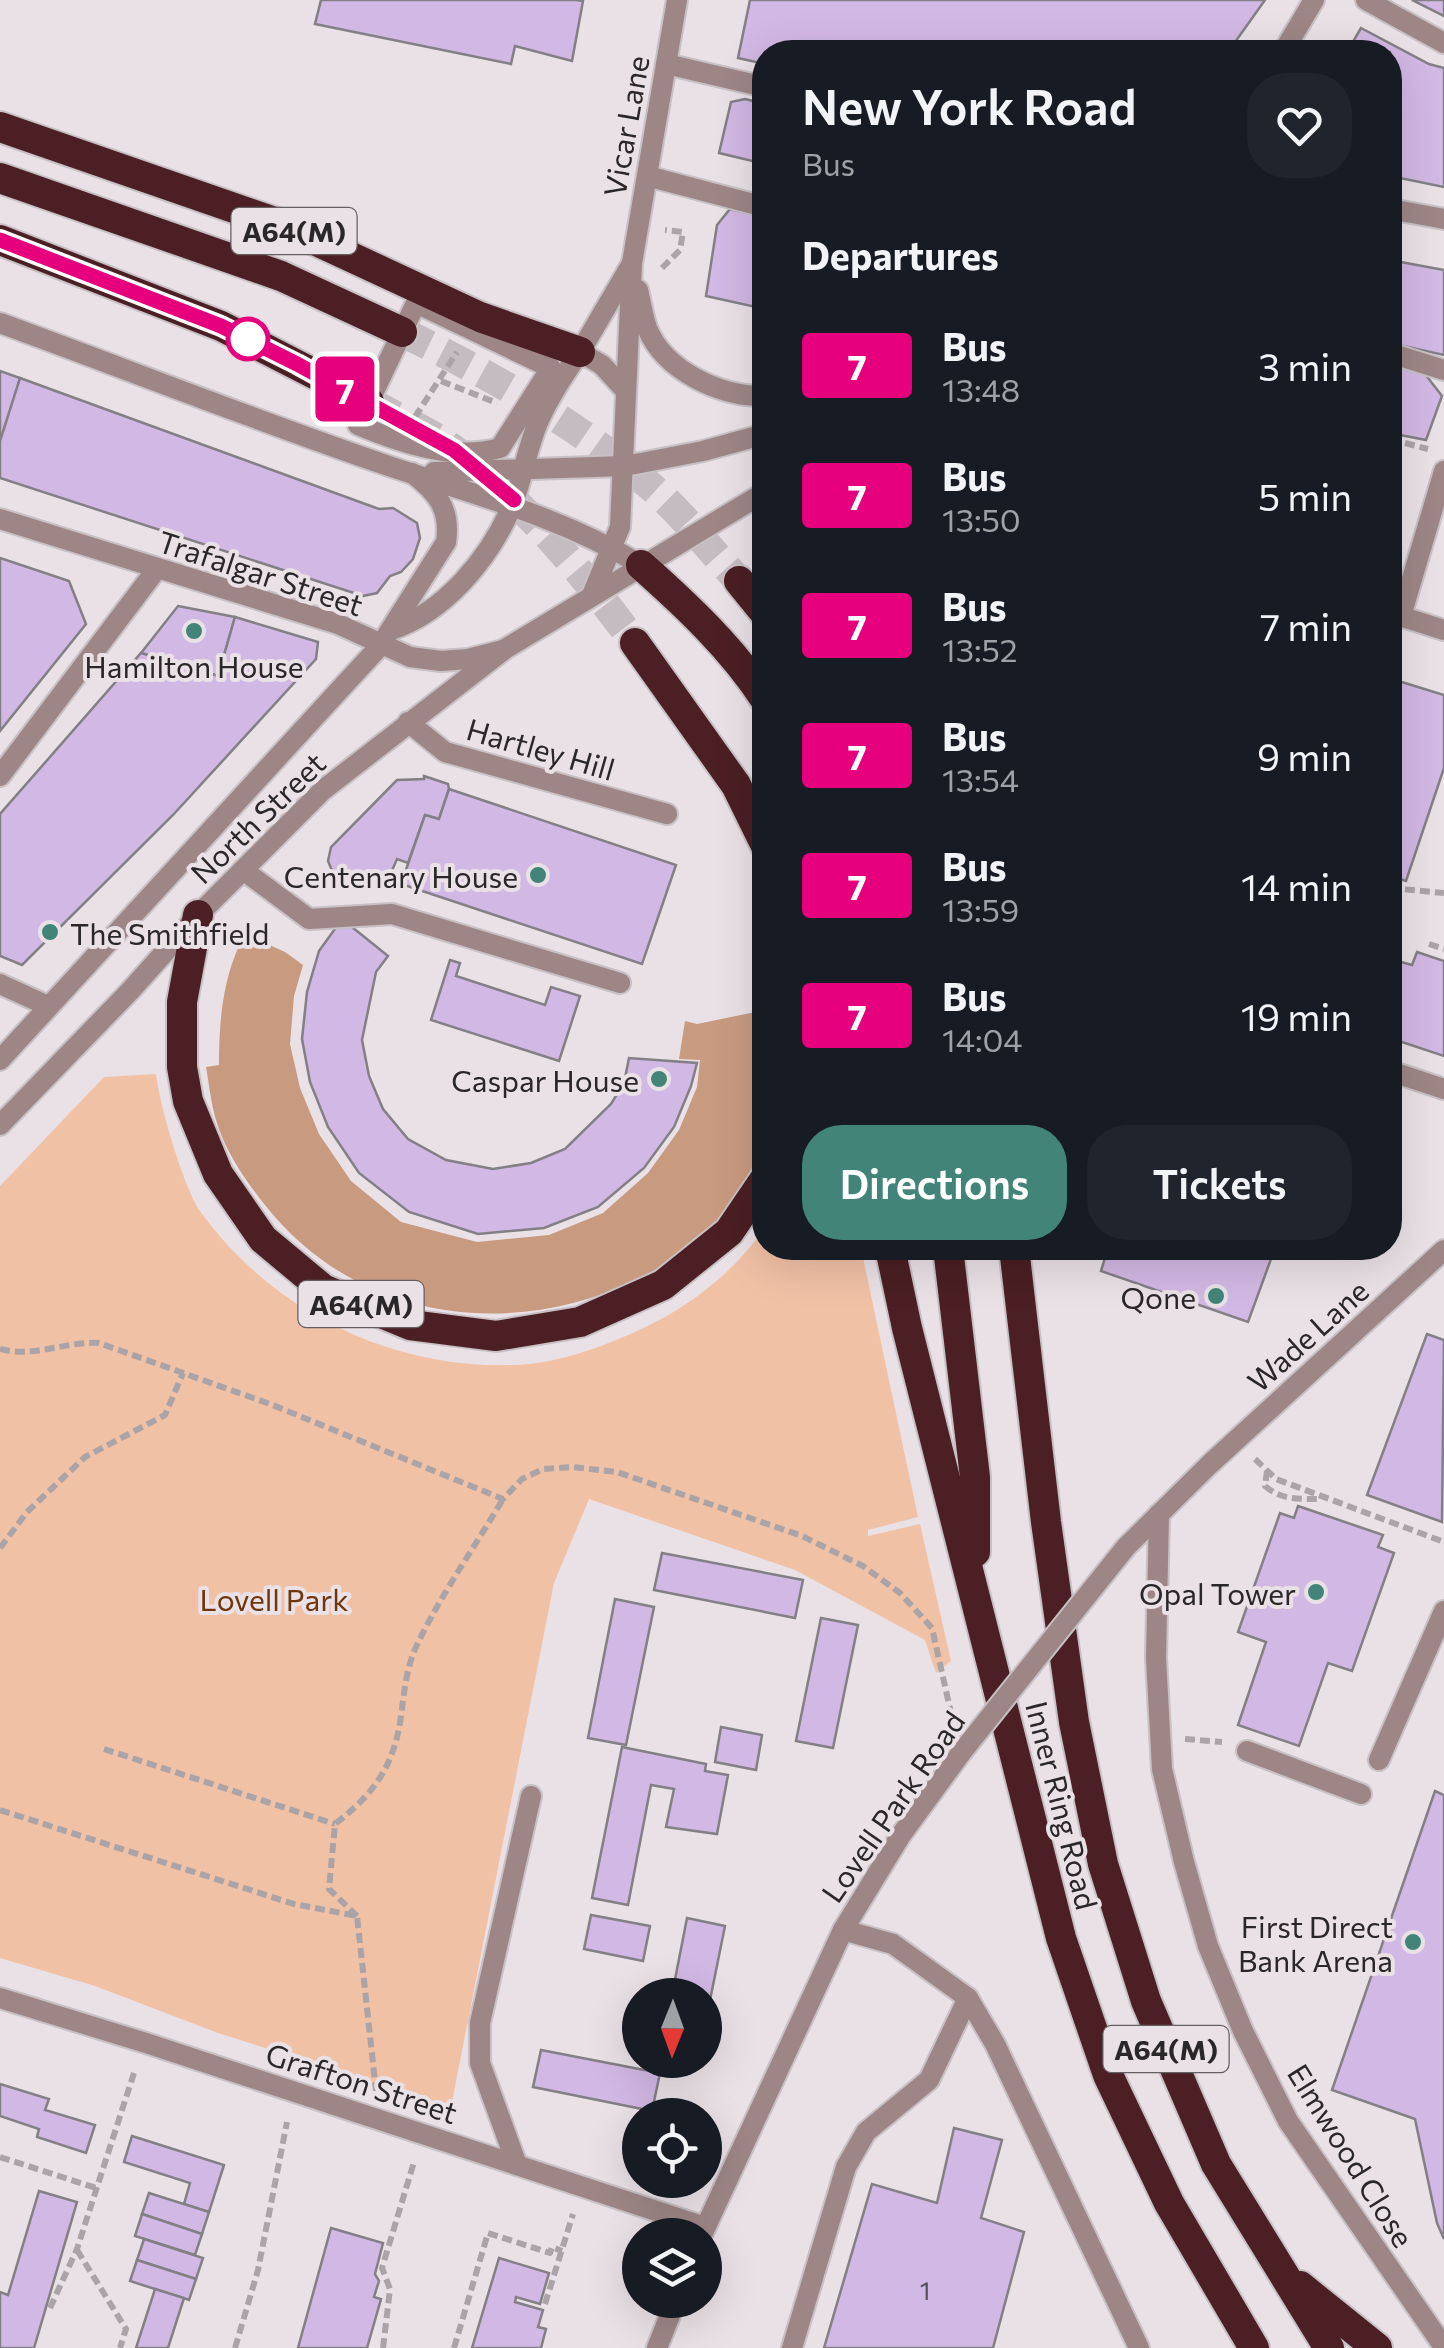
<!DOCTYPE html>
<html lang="en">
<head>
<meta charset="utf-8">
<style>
	:root { --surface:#171b24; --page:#20242c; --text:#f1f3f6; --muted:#9ea1a6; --accent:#428578 }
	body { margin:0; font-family:Commissioner,sans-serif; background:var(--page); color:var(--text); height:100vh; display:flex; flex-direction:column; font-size:38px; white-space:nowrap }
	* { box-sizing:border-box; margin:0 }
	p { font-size:32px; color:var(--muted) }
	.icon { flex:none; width:55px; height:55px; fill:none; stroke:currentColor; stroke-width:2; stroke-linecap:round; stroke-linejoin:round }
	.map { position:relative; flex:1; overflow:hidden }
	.sheet { position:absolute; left:752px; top:40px; width:650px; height:1220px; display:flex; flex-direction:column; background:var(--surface); border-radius:40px; box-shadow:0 10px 40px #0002 }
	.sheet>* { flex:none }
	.badge { padding:0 20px; border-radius:8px; font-size:35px; line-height:65px }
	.needle { width:65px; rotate:181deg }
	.buttons { position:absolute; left:622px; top:1978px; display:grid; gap:20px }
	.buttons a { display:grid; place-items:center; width:100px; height:100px; border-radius:50%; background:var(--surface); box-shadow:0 10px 40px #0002; font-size:50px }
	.map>.badge { position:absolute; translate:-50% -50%; box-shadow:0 0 0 5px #fff }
	h2 { padding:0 50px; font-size:38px; line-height:90px }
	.round { display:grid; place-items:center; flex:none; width:105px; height:105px; border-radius:40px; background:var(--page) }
	.head { display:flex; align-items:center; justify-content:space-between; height:170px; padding:0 50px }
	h1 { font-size:48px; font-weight:600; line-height:75px }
	.button { display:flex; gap:20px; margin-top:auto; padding:20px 50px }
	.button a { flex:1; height:115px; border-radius:40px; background:var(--accent); color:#fff; font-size:40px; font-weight:600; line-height:115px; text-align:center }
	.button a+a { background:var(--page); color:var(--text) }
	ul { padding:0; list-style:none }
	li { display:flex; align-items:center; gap:30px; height:130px; padding:0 50px }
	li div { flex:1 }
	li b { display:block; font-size:38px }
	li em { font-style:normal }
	li .badge { min-width:110px; font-weight:700; text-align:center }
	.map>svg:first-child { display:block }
	.green { fill:#f1c1a6 }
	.forest { fill:#c89a80 }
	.building { fill:#d2b8e4; stroke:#827f85; stroke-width:2.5 }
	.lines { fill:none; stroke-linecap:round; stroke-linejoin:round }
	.motorway-tunnel { stroke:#c4bcc0; stroke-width:30; stroke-dasharray:30 15; stroke-linecap:butt }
	.service-casing { stroke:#c7c0c4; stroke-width:24 }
	.pedestrian-casing { stroke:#c7c0c4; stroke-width:24 }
	.minor-casing { stroke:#c7c0c4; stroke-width:24 }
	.tertiary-casing { stroke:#c7c0c4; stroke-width:24 }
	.motorway-casing { stroke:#c7c0c4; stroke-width:34 }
	.path { stroke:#aaa3a7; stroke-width:6; stroke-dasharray:10 5; stroke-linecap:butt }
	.service { stroke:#9e8686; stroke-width:20 }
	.pedestrian { stroke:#9e8686; stroke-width:20 }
	.minor { stroke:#9e8686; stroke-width:20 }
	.tertiary { stroke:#9e8686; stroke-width:20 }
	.motorway { stroke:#4b1f23; stroke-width:30 }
	.tertiary-bridge-casing { stroke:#c7c0c4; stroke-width:24; stroke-linecap:butt }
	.tertiary-bridge { stroke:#9e8686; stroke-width:20 }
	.line-casing { stroke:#fff; stroke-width:22 }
	.line { stroke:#e6007e; stroke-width:15 }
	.stop-dot { fill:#fff; stroke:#e6007e; stroke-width:5 }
	.poi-dot { fill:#428578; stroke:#eae1e6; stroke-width:4 }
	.labels { text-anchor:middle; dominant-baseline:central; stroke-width:8; stroke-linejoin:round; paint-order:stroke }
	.number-label { font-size:25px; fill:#544b58 }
	.shield { fill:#eae1e6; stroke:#645f62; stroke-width:2.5 }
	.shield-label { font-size:28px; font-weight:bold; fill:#2a2729 }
	.street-label { font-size:30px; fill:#2a2729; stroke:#eae1e6 }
	.poi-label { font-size:30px; fill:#2a2729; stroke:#eae1e6; text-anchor:end }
	.park-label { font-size:30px; fill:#6f350c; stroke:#eae1e6 }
</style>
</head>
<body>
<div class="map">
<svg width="1444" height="2348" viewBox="0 0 1444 2348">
	<rect width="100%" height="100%" fill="#eae1e6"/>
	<!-- green -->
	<path class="green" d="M156 1074C159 1103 184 1188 200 1211 272 1311 390 1369 514 1365 555 1364 600 1348 637 1331 688 1308 734 1273 765 1227V1248H861L918 1517 868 1530V1536L920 1524 951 1661 936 1673 925 1640 795 1570 589 1499 554 1583 451 2107 218 2033 95 1986 0 1958V1186L104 1077Z"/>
	<!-- forest -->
	<path class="forest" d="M245 934 285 952 303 965 294 996 290 1044 300 1088 319 1134 351 1181 401 1222 477 1242 549 1235 603 1213 648 1173 679 1130 697 1087 700 1060 679 1059 685 1021 697 1024 765 1010C765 1038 771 1144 763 1162 757 1174 748 1183 740 1193 711 1231 680 1260 637 1280 507 1341 356 1320 265 1205 245 1180 225 1151 216 1120 211 1103 209 1084 206 1067L219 1065C219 1019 223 974 245 934Z"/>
	<!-- building -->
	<g class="building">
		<polygon points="321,0 576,0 583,1 572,61 515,46 511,64 315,24"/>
		<polygon points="750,0 1265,0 1228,52 765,52 765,64 738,58"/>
		<polygon points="1412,0 1444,0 1444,16"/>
		<polygon points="1361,28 1429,64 1444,68 1444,187 1390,176 1390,52 1347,52"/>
		<polygon points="745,99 765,104 765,164 719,153 731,102"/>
		<polygon points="730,209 765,217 765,309 706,296 717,225"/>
		<polygon points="1390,260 1444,270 1444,355 1390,343"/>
		<polygon points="1390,362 1422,370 1442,396 1426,440 1390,433"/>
		<polygon points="0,371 20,378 2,441 0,441"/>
		<polygon points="20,378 368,505 379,509 393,508 417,523 420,538 413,559 401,572 390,576 377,593 363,596 0,478 0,441"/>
		<polygon points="0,558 69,581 86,624 0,731"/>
		<polygon points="178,606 235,617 218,676 141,653"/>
		<polygon points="235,617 318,642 316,659 173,815 22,965 0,956 0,814 141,653 218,676"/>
		<polygon points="1392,679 1444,695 1444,768 1406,881 1390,876"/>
		<polygon points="424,776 448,784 449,789 439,819 425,815 408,863 397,859 384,889 333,873 328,861 331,847 397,780 424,779"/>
		<polygon points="449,789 676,865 642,964 401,884 425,815 439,819"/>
		<polygon points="342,919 388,956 376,972 362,1040 369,1076 383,1109 408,1139 446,1160 493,1169 531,1163 565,1149 611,1104 624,1083 629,1058 697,1063 691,1086 674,1127 644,1168 598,1207 544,1228 478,1234 409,1212 359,1173 328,1127 310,1082 302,1039 307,992 319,951"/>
		<polygon points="1417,952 1444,961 1444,1056 1390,1038 1390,959 1412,965"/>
		<polygon points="450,960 460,963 456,976 545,1005 551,987 580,996 559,1061 431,1020"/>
		<polygon points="1108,1248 1275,1248 1248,1322 1101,1271"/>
		<polygon points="1427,1334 1444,1340 1442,1522 1367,1495"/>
		<polygon points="1298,1506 1383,1535 1378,1547 1394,1553 1352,1671 1328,1663 1299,1746 1238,1725 1266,1642 1238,1632 1280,1513 1294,1518"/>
		<polygon points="662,1553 803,1580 795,1618 654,1590"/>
		<polygon points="615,1599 654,1607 626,1745 588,1738"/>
		<polygon points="821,1618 858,1625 833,1748 796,1741"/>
		<polygon points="721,1727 762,1735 756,1770 715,1762"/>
		<polygon points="622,1747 706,1764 705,1771 728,1775 717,1834 666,1827 674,1789 651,1785 628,1905 592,1898"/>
		<polygon points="1435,1791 1444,1795 1444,2239 1437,2223 1415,2119 1332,2090"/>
		<polygon points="591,1915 650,1926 643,1961 584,1949"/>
		<polygon points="687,1918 725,1926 705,2025 705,1995 672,1995"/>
		<polygon points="541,2050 660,2073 652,2111 533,2087"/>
		<polygon points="0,2084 49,2099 45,2110 95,2125 86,2153 37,2137 39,2129 0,2116"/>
		<polygon points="954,2128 1002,2140 981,2218 1024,2232 993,2348 824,2348 872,2184 937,2203"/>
		<polygon points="132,2136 224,2165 209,2212 184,2204 190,2183 124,2162"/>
		<polygon points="39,2191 77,2202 34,2348 0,2348 0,2292 8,2295"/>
		<polygon points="149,2193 209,2212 202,2234 142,2214"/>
		<polygon points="142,2214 202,2234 195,2255 135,2236"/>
		<polygon points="331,2228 383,2243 375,2274 379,2281 374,2297 381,2299 367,2348 298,2348"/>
		<polygon points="144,2239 203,2258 196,2279 137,2260"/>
		<polygon points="499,2258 549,2273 540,2304 516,2297 515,2302 543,2310 538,2327 546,2329 541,2348 472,2348"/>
		<polygon points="137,2260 196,2279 189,2300 130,2281"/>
		<polygon points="155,2289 184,2298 168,2348 136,2348"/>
	</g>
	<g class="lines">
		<!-- motorway-tunnel -->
		<g class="motorway-tunnel">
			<path d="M402 332C489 374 575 423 649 485 682 513 710 550 739 581"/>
			<path d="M369 402C398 418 430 432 457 452 528 506 582 572 635 643"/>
		</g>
		<!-- service casing -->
		<g class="service-casing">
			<g id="service">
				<polyline points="647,176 765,207"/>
				<polyline points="1390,353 1444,370"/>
				<polyline points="1401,616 1444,471"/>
				<path d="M391 630C445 612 489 559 512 506 523 478 527 446 540 418 551 394 565 373 580 352"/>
				<polyline points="1159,1514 1156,1658 1162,1769 1184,1862 1208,1946 1243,2031 1288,2121 1444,2347"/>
				<polyline points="1379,1760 1444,1611"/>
				<polyline points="843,1930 893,1944 968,1998 995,2044 1139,2348"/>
				<polyline points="517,2165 480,2063 480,2023 531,1796"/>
				<polyline points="792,2348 846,2167 866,2132 929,2080 968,1998"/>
			</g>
		</g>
		<!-- pedestrian casing -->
		<g class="pedestrian-casing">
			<g id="pedestrian">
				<polyline points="1366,0 1444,43"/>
				<polyline points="666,64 765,87"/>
				<path d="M416 303 551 368 500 448C454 461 401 443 358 425Z"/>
				<polyline points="1390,1071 1444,1089"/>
				<polyline points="1247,1751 1361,1794"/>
			</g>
		</g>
		<!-- minor casing -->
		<g class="minor-casing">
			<g id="minor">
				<polyline points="1283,52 1314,0"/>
				<polyline points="0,519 338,624 410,657 441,661 468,659 503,650"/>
				<polyline points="1390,613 1444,630"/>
				<polyline points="408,722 445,752 667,814"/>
				<polyline points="0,776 156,570"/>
				<polyline points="243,870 309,919 392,914 620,983"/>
				<polyline points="0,984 48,1006"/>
				<polyline points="0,1998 146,2043 705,2227"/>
			</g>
		</g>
		<!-- tertiary casing -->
		<g class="tertiary-casing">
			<g id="tertiary">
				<polyline points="1390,209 1444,219"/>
				<path d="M638 290C641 302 643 317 647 328 665 372 722 397 765 396"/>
				<path d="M0 323C129 370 257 421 386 465 475 495 560 516 641 565"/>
				<polyline points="626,391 602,365 580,352 631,265"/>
				<polyline points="434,472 625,466 703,451 765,434"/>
				<polyline points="592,595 620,527 632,263 677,0"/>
				<path d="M0 1060 344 685 380 646 446 542C451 509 437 492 412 473"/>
				<polyline points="0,1125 130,991 198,915 323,790 505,649 765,492"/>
				<polyline points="1126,1547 1210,1464 1444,1250"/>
				<polyline points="702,2235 843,1930 901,1835 961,1753"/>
				<polyline points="657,2348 676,2300"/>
			</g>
		</g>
		<!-- motorway casing -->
		<g class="motorway-casing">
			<g id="motorway">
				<polyline points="0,127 280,224 480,317 580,352"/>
				<polyline points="0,178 281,276 402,332"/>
				<polyline points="0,240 221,326 369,402"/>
				<path d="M641 565C686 605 733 649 765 699"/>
				<polyline points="739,581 765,613"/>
				<polyline points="635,643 736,785 765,844"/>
				<polyline points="198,915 182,1002 182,1067 188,1101 218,1174 263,1239 323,1289 410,1325 496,1336 580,1322 663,1285 729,1232 765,1179"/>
				<polyline points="890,1248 907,1328 1061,1938 1108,2075 1169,2203 1254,2348"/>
				<polyline points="948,1248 975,1477 975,1552"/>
				<polyline points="1014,1248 1046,1522 1074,1722 1103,1864 1146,2001 1216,2164 1329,2348"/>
				<polyline points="1300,2286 1377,2348"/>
			</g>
		</g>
		<!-- path -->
		<g class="path">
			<polyline points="662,268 680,250 683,232 665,230"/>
			<polyline points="441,381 497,403"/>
			<polyline points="415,417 457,352"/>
			<polyline points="1405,443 1428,449"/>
			<polyline points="1390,888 1444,893"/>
			<polyline points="1429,944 1444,949"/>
			<path d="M0 1349C33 1358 66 1341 99 1343L270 1404 503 1499 522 1479 543 1469 572 1467 617 1472 802 1536 863 1566 900 1593 932 1628 951 1713"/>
			<polyline points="1255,1459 1276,1479 1444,1542"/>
			<path d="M1267 1471 1265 1486C1281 1500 1299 1499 1319 1499"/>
			<polyline points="0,1548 27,1512 85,1457 165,1415 183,1373"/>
			<polyline points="1185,1739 1222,1742"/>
			<polyline points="104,1749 335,1824"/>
			<polyline points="0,1810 294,1904 357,1916 376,2091"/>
			<path d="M357 1916 329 1889 335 1824C371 1796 392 1770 400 1723 404 1697 405 1671 416 1647 440 1596 474 1548 503 1499"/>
			<polyline points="0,2157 96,2188"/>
			<polyline points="77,2250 126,2329 120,2348"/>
			<polyline points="545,2304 573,2214"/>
			<polyline points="50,2308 77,2249 134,2073"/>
			<polyline points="235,2348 258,2270 287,2122"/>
			<polyline points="383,2348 390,2289 382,2268 414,2162"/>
			<polyline points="454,2348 488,2233 550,2253 552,2247 562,2251"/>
		</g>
		<!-- service -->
		<use href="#service" class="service"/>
		<!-- pedestrian -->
		<use href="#pedestrian" class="pedestrian"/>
		<!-- minor -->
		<use href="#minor" class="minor"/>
		<!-- tertiary -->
		<use href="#tertiary" class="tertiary"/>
		<!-- motorway -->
		<use href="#motorway" class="motorway"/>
		<!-- tertiary-bridge casing -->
		<g class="tertiary-bridge-casing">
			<polyline id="tertiary-bridge" points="961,1753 1126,1547"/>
		</g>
		<!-- tertiary-bridge -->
		<use href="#tertiary-bridge" class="tertiary-bridge"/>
	</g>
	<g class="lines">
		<!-- line casing -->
		<g class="line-casing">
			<polyline id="line" points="0,240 221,326 297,364 454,450 514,500"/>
		</g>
		<!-- line -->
		<use href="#line" class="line"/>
	</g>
	<!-- markers -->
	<circle class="stop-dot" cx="248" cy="339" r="20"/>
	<g class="poi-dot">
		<circle cx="194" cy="631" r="10"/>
		<circle cx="538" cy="875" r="10"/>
		<circle cx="50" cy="932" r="10"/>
		<circle cx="659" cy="1079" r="10"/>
		<circle cx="1216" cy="1296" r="10"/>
		<circle cx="1316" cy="1592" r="10"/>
		<circle cx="1413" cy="1942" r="10"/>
	</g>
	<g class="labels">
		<!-- number labels -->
		<g class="number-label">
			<text x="925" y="2290">1</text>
		</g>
		<!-- shield labels -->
		<g class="shield">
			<rect x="231.5" y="208" width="125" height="46" rx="8"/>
			<rect x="298.5" y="1281" width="125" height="46" rx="8"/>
			<rect x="1103.5" y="2026" width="125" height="46" rx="8"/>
		</g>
		<g class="shield-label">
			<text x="294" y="231">A64(M)</text>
			<text x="361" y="1304">A64(M)</text>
			<text x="1166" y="2049">A64(M)</text>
		</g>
		<!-- street labels -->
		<g class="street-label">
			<text transform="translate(625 126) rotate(-80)">Vicar Lane</text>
			<text transform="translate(261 572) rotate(18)">Trafalgar Street</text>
			<text transform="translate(541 748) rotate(16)">Hartley Hill</text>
			<text transform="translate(257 817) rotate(-44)">North Street</text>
			<text transform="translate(1307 1335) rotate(-42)">Wade Lane</text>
			<text transform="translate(1063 1805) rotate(76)">Inner Ring Road</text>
			<text transform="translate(892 1806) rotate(-55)">Lovell Park Road</text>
			<text transform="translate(362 2082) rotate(18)">Grafton Street</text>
			<text transform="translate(1352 2155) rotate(58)">Elmwood Close</text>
		</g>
		<!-- poi labels -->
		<g class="poi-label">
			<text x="194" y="665" text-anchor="middle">Hamilton House</text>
			<text x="518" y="875">Centenary House</text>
			<text x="70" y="932" text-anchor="start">The Smithfield</text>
			<text x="639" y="1079">Caspar House</text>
			<text x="1196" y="1296">Qone</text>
			<text x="1296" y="1592">Opal Tower</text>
			<text x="1393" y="1925">First Direct<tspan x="1393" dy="34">Bank Arena</tspan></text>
		</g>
		<!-- park labels -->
		<g class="park-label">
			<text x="274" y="1598">Lovell Park</text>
		</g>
	</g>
</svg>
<div class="buttons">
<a><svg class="needle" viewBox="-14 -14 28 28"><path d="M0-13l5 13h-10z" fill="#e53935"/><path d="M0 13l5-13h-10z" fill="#9ea1a6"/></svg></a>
<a><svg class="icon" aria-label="locate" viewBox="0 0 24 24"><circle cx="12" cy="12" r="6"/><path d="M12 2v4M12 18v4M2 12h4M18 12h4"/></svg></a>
<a><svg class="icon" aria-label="layers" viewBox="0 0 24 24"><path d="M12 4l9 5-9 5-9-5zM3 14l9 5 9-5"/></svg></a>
</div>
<b class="badge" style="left:345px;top:389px;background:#e6007e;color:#fff">7</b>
<section class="sheet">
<div class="head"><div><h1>New York Road</h1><p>Bus</p></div><a class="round"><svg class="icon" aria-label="heart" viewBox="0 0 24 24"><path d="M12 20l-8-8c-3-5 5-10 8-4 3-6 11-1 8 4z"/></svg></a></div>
<h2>Departures</h2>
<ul>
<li><span class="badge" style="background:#e6007e;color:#fff">7</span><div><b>Bus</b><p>13:48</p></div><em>3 min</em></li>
<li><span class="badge" style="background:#e6007e;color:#fff">7</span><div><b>Bus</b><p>13:50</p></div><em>5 min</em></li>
<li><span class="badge" style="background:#e6007e;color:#fff">7</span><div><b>Bus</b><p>13:52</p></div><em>7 min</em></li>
<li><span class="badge" style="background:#e6007e;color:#fff">7</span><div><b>Bus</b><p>13:54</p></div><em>9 min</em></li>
<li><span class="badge" style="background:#e6007e;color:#fff">7</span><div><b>Bus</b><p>13:59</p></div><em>14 min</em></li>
<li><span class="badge" style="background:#e6007e;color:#fff">7</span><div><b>Bus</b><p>14:04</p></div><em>19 min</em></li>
</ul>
<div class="button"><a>Directions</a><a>Tickets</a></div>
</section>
</div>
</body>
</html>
